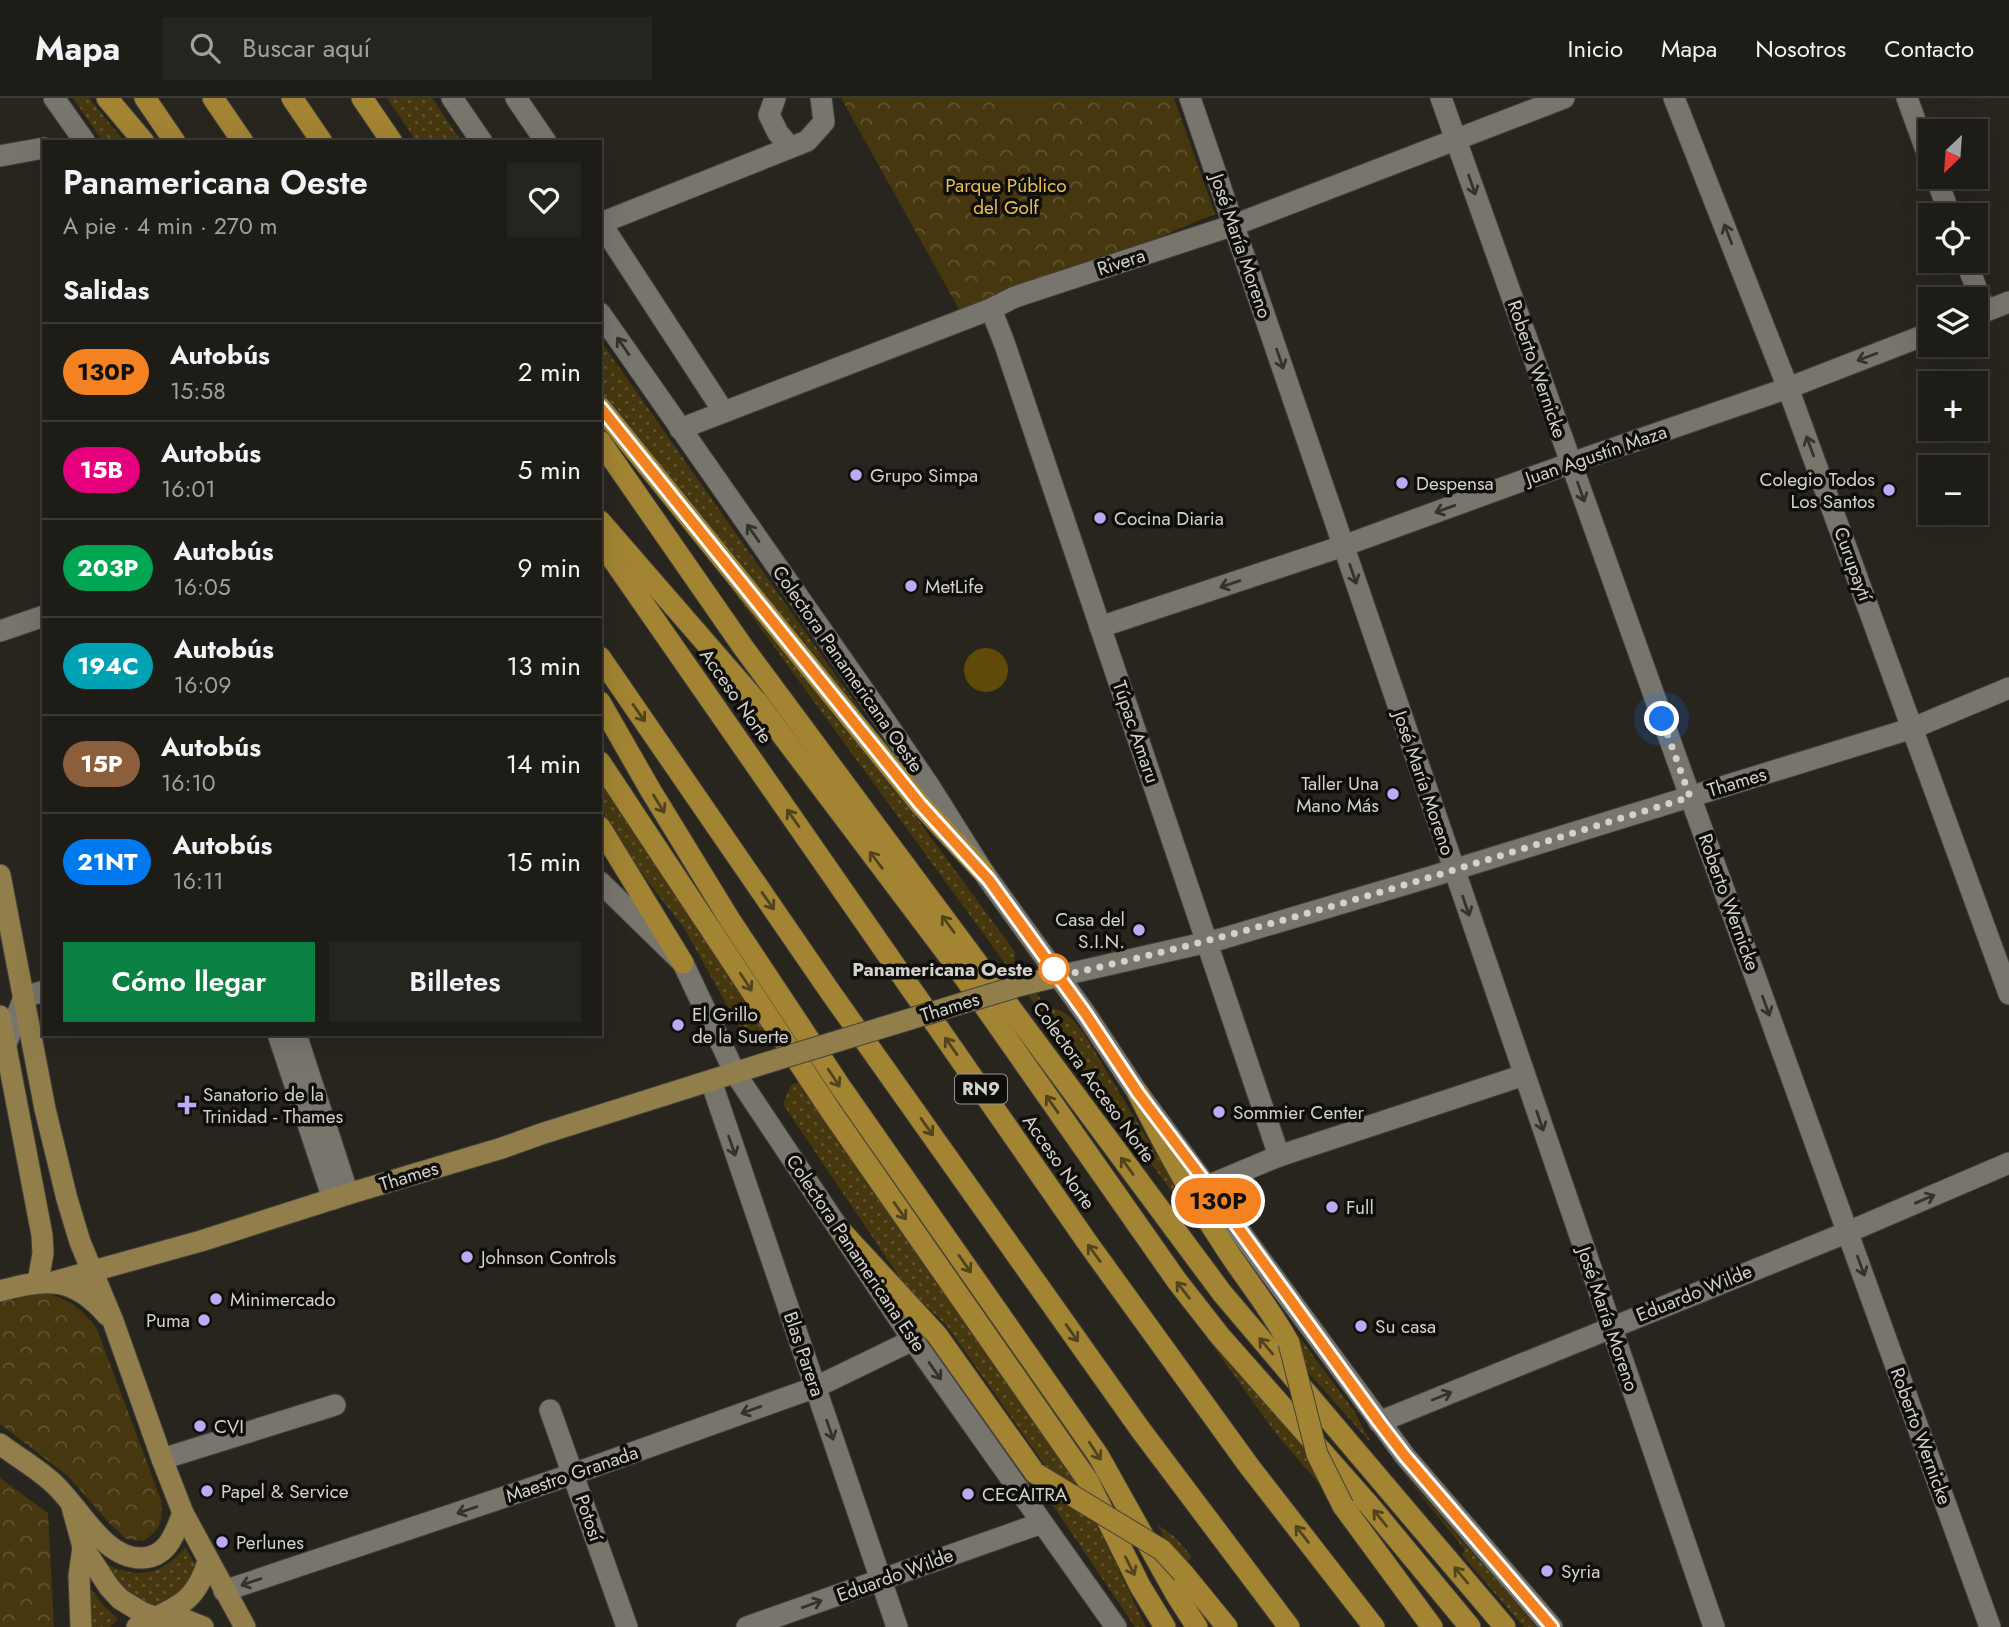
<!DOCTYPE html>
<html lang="es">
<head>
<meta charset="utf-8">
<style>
	:root { --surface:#1d1c16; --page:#25251f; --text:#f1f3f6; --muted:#a0a1a1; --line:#3b3a35; --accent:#0b8043 }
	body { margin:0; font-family:Jost,sans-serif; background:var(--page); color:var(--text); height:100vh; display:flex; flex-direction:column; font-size:26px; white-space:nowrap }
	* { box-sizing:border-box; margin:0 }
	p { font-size:23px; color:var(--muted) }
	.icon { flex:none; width:38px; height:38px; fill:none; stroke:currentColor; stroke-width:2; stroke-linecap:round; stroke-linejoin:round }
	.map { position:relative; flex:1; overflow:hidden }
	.drawer { position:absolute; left:42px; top:42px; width:560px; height:896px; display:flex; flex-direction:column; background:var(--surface); border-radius:0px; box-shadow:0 7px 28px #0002,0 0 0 2px var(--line) }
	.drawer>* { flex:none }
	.badge { padding:0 14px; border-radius:23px; font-size:24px; line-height:46px }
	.needle { width:46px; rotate:205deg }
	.fabs { position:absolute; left:1918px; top:21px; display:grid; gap:14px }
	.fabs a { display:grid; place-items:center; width:70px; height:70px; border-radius:0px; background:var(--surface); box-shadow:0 7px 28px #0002,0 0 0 2px var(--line); font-size:35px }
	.you { position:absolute; width:35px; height:35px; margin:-18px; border:5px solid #fff; border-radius:50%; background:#1a73e8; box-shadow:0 0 0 10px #1a73e833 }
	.map>.badge { position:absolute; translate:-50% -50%; box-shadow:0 0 0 4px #fff }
	h2 { padding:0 21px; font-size:26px; line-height:63px }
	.round { display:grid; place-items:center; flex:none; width:74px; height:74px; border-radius:0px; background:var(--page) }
	.summary { display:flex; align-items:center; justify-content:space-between; height:119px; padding:0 21px }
	h1 { font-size:33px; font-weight:600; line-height:52px }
	.cta { display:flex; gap:14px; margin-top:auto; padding:14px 21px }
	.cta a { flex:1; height:80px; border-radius:0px; background:var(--accent); color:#fff; font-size:28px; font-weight:600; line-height:80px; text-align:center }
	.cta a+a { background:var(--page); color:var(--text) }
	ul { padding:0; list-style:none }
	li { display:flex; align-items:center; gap:21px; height:98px; padding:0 21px; border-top:2px solid var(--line) }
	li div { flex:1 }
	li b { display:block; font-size:26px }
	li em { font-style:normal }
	li .badge { min-width:77px; font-weight:700; text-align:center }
	header { display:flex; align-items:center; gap:42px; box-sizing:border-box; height:98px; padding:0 35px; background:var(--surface); border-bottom:2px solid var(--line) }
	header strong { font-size:33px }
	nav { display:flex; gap:38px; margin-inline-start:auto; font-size:24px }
	.search { width:490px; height:63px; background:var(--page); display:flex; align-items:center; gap:18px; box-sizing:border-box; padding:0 24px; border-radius:0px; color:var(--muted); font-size:26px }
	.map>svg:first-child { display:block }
	.grass { fill:url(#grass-dots) }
	.park { fill:url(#park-crowns) }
	.pitch { fill:#46370e }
	.water { fill:#604a07 }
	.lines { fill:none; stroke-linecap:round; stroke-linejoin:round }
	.minor-casing { stroke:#43413b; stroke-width:23 }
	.major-casing { stroke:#43413b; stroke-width:23 }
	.highway-casing { stroke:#43413b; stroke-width:23 }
	.minor { stroke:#78756d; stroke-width:21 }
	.major { stroke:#917e4a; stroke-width:21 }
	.highway { stroke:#a28433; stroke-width:21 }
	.major-bridge-casing { stroke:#43413b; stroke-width:23; stroke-linecap:butt }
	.highway-bridge-casing { stroke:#43413b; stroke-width:23; stroke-linecap:butt }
	.major-bridge { stroke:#917e4a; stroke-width:21 }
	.highway-bridge { stroke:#a28433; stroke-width:21 }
	.oneway { stroke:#34322d }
	.oneway2 { stroke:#51431d }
	.line-casing { stroke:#fff; stroke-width:16 }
	.line { stroke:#f58220; stroke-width:10 }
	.walk { stroke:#d3d1cd; stroke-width:7; stroke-dasharray:0 12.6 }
	.poi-dot { fill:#bfa8f4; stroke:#0f0e0b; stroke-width:2.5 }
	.stop-dot { fill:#fff; stroke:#f58220; stroke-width:3.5 }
	.labels { text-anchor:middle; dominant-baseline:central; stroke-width:7; stroke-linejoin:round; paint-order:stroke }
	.shield { fill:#0f0e0b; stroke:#989693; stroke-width:2 }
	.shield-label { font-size:18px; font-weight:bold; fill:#d3d1cd }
	.park-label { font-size:19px; fill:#e9bf53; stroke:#0f0e0b }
	.street-label { font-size:19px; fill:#d3d1cd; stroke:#0f0e0b }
	.poi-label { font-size:19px; fill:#d3d1cd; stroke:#0f0e0b; text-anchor:start }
	.stop-label { font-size:19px; font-weight:bold; fill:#d3d1cd; stroke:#0f0e0b; text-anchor:end }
</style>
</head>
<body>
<header>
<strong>Mapa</strong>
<div class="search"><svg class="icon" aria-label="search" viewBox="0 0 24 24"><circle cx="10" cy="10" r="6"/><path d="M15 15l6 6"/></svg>Buscar aquí</div>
<nav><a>Inicio</a><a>Mapa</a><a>Nosotros</a><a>Contacto</a></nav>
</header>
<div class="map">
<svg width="2009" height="1529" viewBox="0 0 2009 1529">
	<defs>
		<pattern id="grass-dots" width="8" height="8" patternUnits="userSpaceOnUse" patternTransform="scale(1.75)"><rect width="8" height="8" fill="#46370e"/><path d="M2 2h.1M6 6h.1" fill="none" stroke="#605330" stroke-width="1.8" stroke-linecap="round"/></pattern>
		<pattern id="park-crowns" width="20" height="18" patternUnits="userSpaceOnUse" patternTransform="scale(1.75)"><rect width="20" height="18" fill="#46370e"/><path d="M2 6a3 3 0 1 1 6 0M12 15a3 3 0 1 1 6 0" fill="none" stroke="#605330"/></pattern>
	</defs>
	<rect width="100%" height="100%" fill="#27251e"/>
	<!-- grass -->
	<g class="grass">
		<polygon points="73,0 89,0 125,44 103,44"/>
		<polygon points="387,0 432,0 462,44 417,44"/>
		<polygon points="600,242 865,619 600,294"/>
		<path d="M669 405 875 663 1015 854V865L1047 910C1064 909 1073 922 1083 934L1213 1150Z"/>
		<polygon points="600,679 773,936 753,940 742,934 684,830 631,762 600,708"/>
		<polygon points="803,982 1075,1380 1146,1529 1135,1529 1046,1397 1047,1370 947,1228 904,1186 783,1006 791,987"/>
		<polygon points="1139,1145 1303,1341 1321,1388 1277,1337"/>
		<polygon points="1298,1237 1354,1313 1371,1345 1306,1272"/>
		<polygon points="1402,1374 1520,1509 1536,1529 1524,1529 1462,1457 1465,1452"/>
		<polygon points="1158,1427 1176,1440 1191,1458 1189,1463 1167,1447"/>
		<path d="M185 1449 195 1466V1482L166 1506 153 1508 126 1495 104 1465C137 1481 161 1479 185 1449Z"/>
		<polygon points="89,1488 103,1507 118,1521 110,1529 91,1529"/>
	</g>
	<!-- park -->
	<g class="park">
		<polygon points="841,0 1174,0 1215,116 964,220"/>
		<path d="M38 1193C69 1201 78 1206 97 1231L161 1402C163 1424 161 1431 143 1443L126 1441 109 1425 68 1378 0 1326V1202Z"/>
		<polygon points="0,1380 48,1415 54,1529 0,1529"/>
	</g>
	<!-- pitch -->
	<polygon class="pitch" points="1000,0 1062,0 1006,19"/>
	<!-- water -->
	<circle class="water" cx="986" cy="572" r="22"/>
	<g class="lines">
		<!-- minor casing -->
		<g class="minor-casing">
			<g id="minor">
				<polyline points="54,0 85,44"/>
				<polyline points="452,0 482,44"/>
				<polyline points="516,0 546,44"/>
				<polyline points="775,0 769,17 778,35 790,49"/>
				<polyline points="1190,0 1714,1529"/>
				<polyline points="1441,0 1681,673 1990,1529"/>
				<polyline points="1674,0 1788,290 2009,896"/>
				<polyline points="1907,0 1930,63"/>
				<polyline points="0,58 44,50"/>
				<polyline points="1936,79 1950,117"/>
				<polyline points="600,124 718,305 722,313"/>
				<polyline points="601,125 807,43 824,24 821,0"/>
				<polyline points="1966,163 1985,213"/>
				<polyline points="991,211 1005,247 1279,1058"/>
				<polyline points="600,215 883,620 930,689 984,775 1085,915 1138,995 1405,1358 1552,1529"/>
				<polyline points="1976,217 2009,204"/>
				<polyline points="680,331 991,211 1015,199 1234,127 1564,0"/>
				<polyline points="1100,529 1343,448 1571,365 1788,290 1930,235"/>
				<polyline points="0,533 44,518"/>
				<polyline points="600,784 683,865 735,975 913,1242 1116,1529"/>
				<polyline points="1059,878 1221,841 1430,779 1913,630 2009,590"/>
				<polyline points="278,936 333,1101"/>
				<polyline points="296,936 348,1096"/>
				<polyline points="0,950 5,949 24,899 44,893"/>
				<polyline points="711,983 897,1529"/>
				<polyline points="1207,1088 1279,1058 1524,977"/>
				<polyline points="550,1312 627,1529"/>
				<polyline points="1379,1324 1848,1134 2009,1065"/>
				<polyline points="162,1361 335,1307"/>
				<polyline points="224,1493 573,1376 816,1289 913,1242"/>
				<polyline points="747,1529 1042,1425"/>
			</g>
		</g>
		<!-- major casing -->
		<g class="major-casing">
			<g id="major">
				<polyline points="0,777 45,1011 67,1101 80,1144 113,1223 162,1361 183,1415 245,1529"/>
				<polyline points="1022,887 1059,878"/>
				<polyline points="0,918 42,1137 43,1155 38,1184"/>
				<polyline points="53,1184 201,1143 348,1096 502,1050 541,1036 769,964"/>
				<path d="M0 1193C46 1180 73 1178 107 1217"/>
				<path d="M0 1346C17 1359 37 1370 53 1385 79 1408 103 1461 142 1460 168 1459 175 1435 183 1415"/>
				<polyline points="72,1409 83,1449 109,1489 120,1501 143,1515 155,1519 183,1521 203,1529"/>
				<polyline points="81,1529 79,1478 83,1449"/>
				<path d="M137 1529C174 1509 195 1508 208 1463"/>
			</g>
		</g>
		<!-- highway casing -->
		<g class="highway-casing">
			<g id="highway">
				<polyline points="107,0 144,44"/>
				<polyline points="145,0 175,44"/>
				<polyline points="213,0 243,44"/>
				<polyline points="292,0 322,44"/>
				<polyline points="362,0 392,44"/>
				<polyline points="600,309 920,706 984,775"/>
				<polyline points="600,343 743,549 1222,1195 1505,1529"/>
				<polyline points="600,423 758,605 957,869 1177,1183 1220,1238 1370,1408 1470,1529"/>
				<polyline points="600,443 1087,1144 1249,1368 1374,1529"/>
				<polyline points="600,559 831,895 1140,1331 1289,1529"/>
				<polyline points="600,604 651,693 730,822 840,988 1098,1357 1177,1498 1197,1529"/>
				<polyline points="600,664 832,1015 1088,1383 1140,1488 1165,1529"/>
				<polyline points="600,729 683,865"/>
				<path d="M1138 995C1164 1047 1191 1097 1223 1146 1244 1179 1270 1210 1289 1245"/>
				<polyline points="843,1135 937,1237 1035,1375"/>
				<polyline points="1343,1408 1432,1529"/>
				<polyline points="1183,1475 1227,1529"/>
			</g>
		</g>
		<!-- minor -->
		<use href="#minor" class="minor"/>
		<!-- major -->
		<use href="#major" class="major"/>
		<!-- highway -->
		<use href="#highway" class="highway"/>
		<!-- major-bridge casing -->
		<g class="major-bridge-casing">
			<polyline id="major-bridge" points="769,964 1022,887"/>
		</g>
		<!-- highway-bridge casing -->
		<g class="highway-bridge-casing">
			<g id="highway-bridge">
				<polyline points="1289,1245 1317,1356 1343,1408"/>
				<polyline points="1035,1375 1162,1452 1183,1475"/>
			</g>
		</g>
		<!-- major-bridge -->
		<use href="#major-bridge" class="major-bridge"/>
		<!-- highway-bridge -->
		<use href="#highway-bridge" class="highway-bridge"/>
	</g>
	<!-- one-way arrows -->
	<defs><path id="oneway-shaft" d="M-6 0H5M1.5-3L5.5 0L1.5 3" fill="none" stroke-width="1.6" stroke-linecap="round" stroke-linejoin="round" transform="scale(1.75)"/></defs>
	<g class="oneway">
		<use href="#oneway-shaft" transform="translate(1472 87) rotate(71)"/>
		<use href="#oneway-shaft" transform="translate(1728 136) rotate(-111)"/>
		<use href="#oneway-shaft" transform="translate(623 248) rotate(-125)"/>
		<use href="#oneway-shaft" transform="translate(1867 259) rotate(159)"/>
		<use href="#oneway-shaft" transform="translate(1280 261) rotate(71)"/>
		<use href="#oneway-shaft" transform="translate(1810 348) rotate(-110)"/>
		<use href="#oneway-shaft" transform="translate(1581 394) rotate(70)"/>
		<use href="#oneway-shaft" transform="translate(1445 411) rotate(160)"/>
		<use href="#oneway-shaft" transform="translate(753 435) rotate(-125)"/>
		<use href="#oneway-shaft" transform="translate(1353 476) rotate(71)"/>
		<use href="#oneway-shaft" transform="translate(1230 486) rotate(161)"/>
		<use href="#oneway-shaft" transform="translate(1466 808) rotate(71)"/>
		<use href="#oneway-shaft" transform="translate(1766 908) rotate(70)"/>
		<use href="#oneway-shaft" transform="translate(1540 1023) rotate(71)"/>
		<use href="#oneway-shaft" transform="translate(732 1048) rotate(71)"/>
		<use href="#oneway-shaft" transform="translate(1925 1101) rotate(-23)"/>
		<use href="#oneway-shaft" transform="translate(1861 1168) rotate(70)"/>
		<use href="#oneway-shaft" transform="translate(935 1273) rotate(55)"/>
		<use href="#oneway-shaft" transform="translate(1442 1298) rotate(-22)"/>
		<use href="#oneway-shaft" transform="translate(751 1312) rotate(160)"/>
		<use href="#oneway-shaft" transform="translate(830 1332) rotate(71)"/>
		<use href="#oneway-shaft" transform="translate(467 1412) rotate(161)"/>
		<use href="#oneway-shaft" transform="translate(251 1484) rotate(161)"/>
		<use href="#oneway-shaft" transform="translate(812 1506) rotate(-20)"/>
	</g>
	<g class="oneway2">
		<use href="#oneway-shaft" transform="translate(639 615) rotate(55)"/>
		<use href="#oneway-shaft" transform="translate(659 706) rotate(58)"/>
		<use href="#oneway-shaft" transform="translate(793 720) rotate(-125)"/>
		<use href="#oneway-shaft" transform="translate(876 762) rotate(-127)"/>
		<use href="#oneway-shaft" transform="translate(768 803) rotate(55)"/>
		<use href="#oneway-shaft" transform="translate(948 826) rotate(-126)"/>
		<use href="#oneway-shaft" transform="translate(746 884) rotate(57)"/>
		<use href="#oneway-shaft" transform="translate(951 948) rotate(-125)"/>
		<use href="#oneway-shaft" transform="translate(834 980) rotate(57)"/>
		<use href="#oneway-shaft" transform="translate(1052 1006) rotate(-125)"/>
		<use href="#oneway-shaft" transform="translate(927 1029) rotate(55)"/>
		<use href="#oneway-shaft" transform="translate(1127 1068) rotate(-126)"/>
		<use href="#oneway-shaft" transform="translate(900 1113) rotate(55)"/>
		<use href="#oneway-shaft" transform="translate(1094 1155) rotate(-126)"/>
		<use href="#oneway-shaft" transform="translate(965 1166) rotate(55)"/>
		<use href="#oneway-shaft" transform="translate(1183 1192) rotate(-128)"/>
		<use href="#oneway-shaft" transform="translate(1072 1235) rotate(55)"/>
		<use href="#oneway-shaft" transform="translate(1266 1248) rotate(-130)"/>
		<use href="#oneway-shaft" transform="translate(1095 1353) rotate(57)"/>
		<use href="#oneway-shaft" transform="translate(1380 1420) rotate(-129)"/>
		<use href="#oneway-shaft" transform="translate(1302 1436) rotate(-128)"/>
		<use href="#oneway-shaft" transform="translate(1130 1468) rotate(63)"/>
		<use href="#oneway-shaft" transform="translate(1461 1477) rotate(-130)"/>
	</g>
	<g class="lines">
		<!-- line casing -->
		<g class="line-casing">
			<polyline id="line" points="600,309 920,706 989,782 1085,915 1138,995 1208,1088 1379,1324 1405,1358 1552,1529"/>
		</g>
		<!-- line -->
		<use href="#line" class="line"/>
		<!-- walk -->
		<path class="walk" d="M1054 871 1059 878C1273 832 1481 763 1690 699L1662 621"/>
	</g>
	<!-- markers -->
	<g class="poi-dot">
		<circle cx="856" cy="377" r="7"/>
		<circle cx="1402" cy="385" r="7"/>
		<circle cx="1889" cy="392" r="7"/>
		<circle cx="1100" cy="420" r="7"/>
		<circle cx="911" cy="488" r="7"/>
		<circle cx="1393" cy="696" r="7"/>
		<circle cx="1139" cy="832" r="7"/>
		<circle cx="678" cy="927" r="7"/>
		<path d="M183.5 996.5h7v7h7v7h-7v7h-7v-7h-7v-7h7z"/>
		<circle cx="1219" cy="1014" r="7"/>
		<circle cx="1332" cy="1109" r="7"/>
		<circle cx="467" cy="1159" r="7"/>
		<circle cx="216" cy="1201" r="7"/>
		<circle cx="204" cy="1222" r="7"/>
		<circle cx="1361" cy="1228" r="7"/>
		<circle cx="200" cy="1328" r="7"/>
		<circle cx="207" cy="1393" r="7"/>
		<circle cx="968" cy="1396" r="7"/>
		<circle cx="222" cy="1444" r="7"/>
		<circle cx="1547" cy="1473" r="7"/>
	</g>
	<circle class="stop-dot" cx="1054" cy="871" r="14"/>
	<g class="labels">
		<!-- shield labels -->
		<rect class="shield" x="955" y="976.5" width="52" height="29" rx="5"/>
		<g class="shield-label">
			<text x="981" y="991">RN9</text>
		</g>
		<!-- park labels -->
		<g class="park-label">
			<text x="1006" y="87">Parque Público<tspan x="1006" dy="22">del Golf</tspan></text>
		</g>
		<!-- street labels -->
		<g class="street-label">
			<text transform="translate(1241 148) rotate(71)">José María Moreno</text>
			<text transform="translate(1121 164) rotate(-18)">Rivera</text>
			<text transform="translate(1537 271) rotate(71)">Roberto Wernicke</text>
			<text transform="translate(1596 357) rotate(-19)">Juan Agustín Maza</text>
			<text transform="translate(1853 466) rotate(70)">Curupaytí</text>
			<text transform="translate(848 571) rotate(55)">Colectora Panamericana Oeste</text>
			<text transform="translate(736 598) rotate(55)">Acceso Norte</text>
			<text transform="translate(1136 634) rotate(71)">Túpac Amaru</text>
			<text transform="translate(1737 684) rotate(-17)">Thames</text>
			<text transform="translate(1424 685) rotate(71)">José María Moreno</text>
			<text transform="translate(1729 804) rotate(70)">Roberto Wernicke</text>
			<text transform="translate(950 909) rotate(-17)">Thames</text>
			<text transform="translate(1094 984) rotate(54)">Colectora Acceso Norte</text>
			<text transform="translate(1059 1064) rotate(55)">Acceso Norte</text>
			<text transform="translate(409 1078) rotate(-17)">Thames</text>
			<text transform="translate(856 1155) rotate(56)">Colectora Panamericana Este</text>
			<text transform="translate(1694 1195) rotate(-22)">Eduardo Wilde</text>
			<text transform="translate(1608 1221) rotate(71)">José María Moreno</text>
			<text transform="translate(804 1256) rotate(71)">Blas Parera</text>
			<text transform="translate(1921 1338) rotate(70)">Roberto Wernicke</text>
			<text transform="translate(572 1376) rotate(-19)">Maestro Granada</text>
			<text transform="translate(589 1420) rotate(71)">Potosí</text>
			<text transform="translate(895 1477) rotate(-20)">Eduardo Wilde</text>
		</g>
		<!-- poi labels -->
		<g class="poi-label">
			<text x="870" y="377">Grupo Simpa</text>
			<text x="1875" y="381" text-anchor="end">Colegio Todos<tspan x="1875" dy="22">Los Santos</tspan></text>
			<text x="1416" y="385">Despensa</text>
			<text x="1114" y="420">Cocina Diaria</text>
			<text x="925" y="488">MetLife</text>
			<text x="1379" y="685" text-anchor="end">Taller Una<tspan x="1379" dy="22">Mano Más</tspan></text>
			<text x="1125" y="821" text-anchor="end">Casa del<tspan x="1125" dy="22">S.I.N.</tspan></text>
			<text x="692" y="916">El Grillo<tspan x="692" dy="22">de la Suerte</tspan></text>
			<text x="203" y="996">Sanatorio de la<tspan x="203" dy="22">Trinidad - Thames</tspan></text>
			<text x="1233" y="1014">Sommier Center</text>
			<text x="1346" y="1109">Full</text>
			<text x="481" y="1159">Johnson Controls</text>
			<text x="230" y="1201">Minimercado</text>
			<text x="190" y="1222" text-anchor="end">Puma</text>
			<text x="1375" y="1228">Su casa</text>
			<text x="214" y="1328">CVI</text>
			<text x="221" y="1393">Papel &amp; Service</text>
			<text x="982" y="1396">CECAITRA</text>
			<text x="236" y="1444">Perlunes</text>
			<text x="1561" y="1473">Syria</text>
		</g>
		<!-- stop labels -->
		<g class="stop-label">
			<text x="1033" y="871">Panamericana Oeste</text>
		</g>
	</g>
</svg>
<div class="fabs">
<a><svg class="needle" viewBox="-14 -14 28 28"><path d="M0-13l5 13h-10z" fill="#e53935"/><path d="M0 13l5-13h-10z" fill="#a0a1a1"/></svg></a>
<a><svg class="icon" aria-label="locate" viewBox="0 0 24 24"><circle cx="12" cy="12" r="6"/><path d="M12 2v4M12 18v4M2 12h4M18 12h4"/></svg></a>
<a><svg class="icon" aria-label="layers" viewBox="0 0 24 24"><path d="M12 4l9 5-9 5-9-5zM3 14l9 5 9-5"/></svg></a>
<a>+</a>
<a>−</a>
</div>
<div class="you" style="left:1662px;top:621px"></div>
<b class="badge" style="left:1218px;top:1103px;background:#f58220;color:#111">130P</b>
<section class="drawer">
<div class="summary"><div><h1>Panamericana Oeste</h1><p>A pie · 4 min · 270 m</p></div><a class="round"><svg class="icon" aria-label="heart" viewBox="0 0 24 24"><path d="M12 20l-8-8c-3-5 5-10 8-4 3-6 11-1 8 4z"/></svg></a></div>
<h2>Salidas</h2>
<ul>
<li><span class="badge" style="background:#f58220;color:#111">130P</span><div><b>Autobús</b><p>15:58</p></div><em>2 min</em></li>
<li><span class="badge" style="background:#e6007e;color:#fff">15B</span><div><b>Autobús</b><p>16:01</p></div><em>5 min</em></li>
<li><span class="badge" style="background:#00a651;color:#fff">203P</span><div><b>Autobús</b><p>16:05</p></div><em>9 min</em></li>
<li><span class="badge" style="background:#00a3b4;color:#fff">194C</span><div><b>Autobús</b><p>16:09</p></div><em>13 min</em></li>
<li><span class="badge" style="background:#8b5e3c;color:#fff">15P</span><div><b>Autobús</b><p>16:10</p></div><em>14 min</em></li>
<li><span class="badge" style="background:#0079ef;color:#fff">21NT</span><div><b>Autobús</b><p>16:11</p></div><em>15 min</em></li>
</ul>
<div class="cta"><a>Cómo llegar</a><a>Billetes</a></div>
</section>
</div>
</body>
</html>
